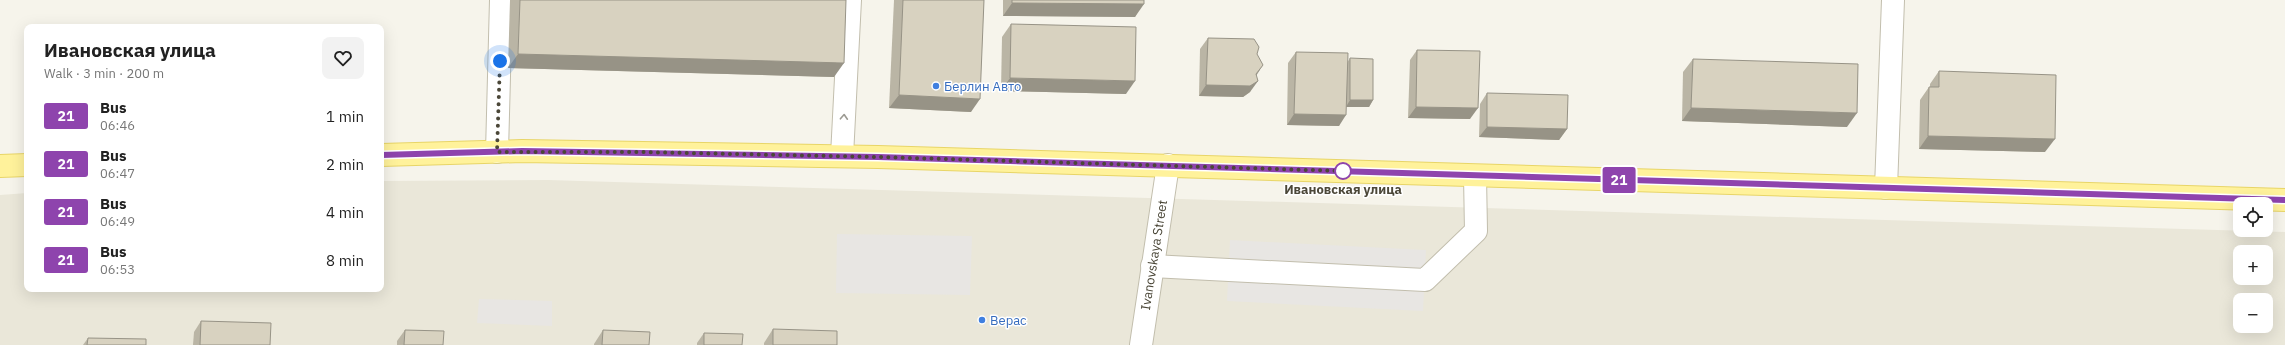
<!DOCTYPE html>
<html lang="en">
<head>
<meta charset="utf-8">
<style>
	:root { --surface:#fff; --page:#f2f2f2; --text:#222; --muted:#767676 }
	body { margin:0; font-family:"IBM Plex Sans",sans-serif; background:var(--page); color:var(--text); height:100vh; display:flex; flex-direction:column; font-size:15px; white-space:nowrap }
	* { box-sizing:border-box; margin:0 }
	p { font-size:13px; color:var(--muted) }
	.icon { flex:none; width:22px; height:22px; fill:none; stroke:currentColor; stroke-width:2; stroke-linecap:round; stroke-linejoin:round }
	.map { position:relative; flex:1; overflow:hidden }
	.panel { position:absolute; left:24px; top:24px; width:360px; height:268px; display:flex; flex-direction:column; background:var(--surface); border-radius:8px; box-shadow:0 4px 16px #0002 }
	.panel>* { flex:none }
	.badge { padding:0 8px; border-radius:3px; font-size:14px; line-height:26px }
	.buttons { position:absolute; left:2233px; top:197px; display:grid; gap:8px }
	.buttons a { display:grid; place-items:center; width:40px; height:40px; border-radius:8px; background:var(--surface); box-shadow:0 4px 16px #0002; font-size:20px }
	.you { position:absolute; width:20px; height:20px; margin:-10px; border:3px solid #fff; border-radius:50%; background:#1a73e8; box-shadow:0 0 0 6px #1a73e833 }
	.map>.badge { position:absolute; translate:-50% -50%; box-shadow:0 0 0 2px #fff }
	.round { display:grid; place-items:center; flex:none; width:42px; height:42px; border-radius:8px; background:var(--page) }
	.overview { display:flex; align-items:center; justify-content:space-between; height:68px; padding:0 20px }
	h1 { font-size:19px; font-weight:800; line-height:30px }
	ul { padding:0; list-style:none }
	li { display:flex; align-items:center; gap:12px; height:48px; padding:0 20px }
	li div { flex:1 }
	li b { display:block; font-size:15px }
	li em { font-style:normal }
	li .badge { min-width:44px; font-weight:700; text-align:center }
	.map>svg:first-child { display:block }
	.residential { fill:#eae7d9; fill-rule:evenodd }
	.parking { fill:#e8e6e3 }
	.lines { fill:none; stroke-linecap:round; stroke-linejoin:round }
	.minor-casing { stroke:#c2bead; stroke-width:24 }
	.major-casing { stroke:#e8d568; stroke-width:24 }
	.minor { stroke:#fff; stroke-width:22 }
	.major { stroke:#fff29b; stroke-width:22 }
	.wall { fill:#bab5a5 }
	.shaded-wall { fill:#979386 }
	.building { fill:#d8d2c0; stroke:#979386 }
	.oneway { stroke:#9c9a92 }
	.line-casing { stroke:#fff; stroke-width:9 }
	.line { stroke:#8e44ad; stroke-width:6 }
	.walk { stroke:#4b4738; stroke-width:4; stroke-dasharray:0 7.2 }
	.shop-dot { fill:#3f7fe0; stroke:#fff; stroke-width:1.5 }
	.stop-dot { fill:#fff; stroke:#8e44ad; stroke-width:2 }
	.labels { text-anchor:middle; dominant-baseline:central; stroke-width:3; stroke-linejoin:round; paint-order:stroke }
	.shop-label { font-size:13px; fill:#366cbe; stroke:#fff; text-anchor:start }
	.stop-label { font-size:13px; font-weight:bold; fill:#4b4738; stroke:#fff }
	.street-label { font-size:13px; fill:#4b4738; stroke:#fff }
</style>
</head>
<body>
<div class="map">
<svg width="2285" height="345" viewBox="0 0 2285 345">
	<rect width="100%" height="100%" fill="#f6f4eb"/>
	<!-- residential -->
	<path class="residential" d="M548 180 2285 232V345H0V195L27 193V289H381V181ZM2240 252H2266V278H2240ZM2240 300H2266V326H2240Z"/>
	<!-- parking -->
	<g class="parking">
		<polygon points="837,234 972,236 970,295 836,293"/>
		<polygon points="1230,240 1426,250 1423,311 1227,301"/>
		<polygon points="479,299 552,301 552,326 477,323"/>
	</g>
	<g class="lines">
		<!-- minor casing -->
		<g class="minor-casing">
			<g id="minor">
				<polyline points="497,152 501,0"/>
				<polyline points="842,156 850,0"/>
				<polyline points="1886,188 1893,0"/>
				<polyline points="1152,266 1425,280 1476,231 1475,176"/>
				<polyline points="1141,345 1168,165"/>
			</g>
		</g>
		<!-- major casing -->
		<g class="major-casing">
			<g id="major">
				<polyline points="381,155 522,151 878,157 2285,200"/>
				<polyline points="0,166 27,165"/>
			</g>
		</g>
		<!-- minor -->
		<use href="#minor" class="minor"/>
		<!-- major -->
		<use href="#major" class="major"/>
	</g>
	<!-- wall -->
	<g class="wall">
		<polygon points="510,0 846,0 834,77 508,68"/>
		<polygon points="894,0 984,0 971,112 889,108"/>
		<polygon points="1003,0 1144,0 1135,17 1003,16"/>
		<polygon points="1011,24 1126,94 1001,91 1002,37"/>
		<polygon points="1208,38 1257,54 1256,76 1250,92 1243,97 1199,96 1200,49"/>
		<polygon points="1417,50 1470,119 1408,118 1410,60"/>
		<polygon points="1296,52 1347,63 1350,58 1373,100 1369,107 1346,107 1339,126 1287,125 1288,63"/>
		<polygon points="1693,59 1847,127 1682,121 1683,72"/>
		<polygon points="1939,71 2045,152 1919,149 1920,100 1929,87 1930,87 1930,84"/>
		<polygon points="1487,93 1567,129 1559,140 1479,137 1480,104"/>
		<polygon points="201,321 270,345 193,345 194,332"/>
		<polygon points="773,329 837,345 764,345 764,343"/>
		<polygon points="405,330 443,345 397,345 397,341"/>
		<polygon points="603,330 649,345 594,345 594,344"/>
		<polygon points="704,333 742,345 697,345 697,343"/>
		<polygon points="88,338 146,345 83,345"/>
	</g>
	<!-- shaded-wall -->
	<g class="shaded-wall">
		<polygon points="1012,3 1144,4 1135,17 1003,16"/>
		<polygon points="518,54 844,63 834,77 508,68"/>
		<polygon points="1263,65 1256,76 1256,74"/>
		<polygon points="1010,78 1135,81 1126,94 1001,91"/>
		<polygon points="1258,81 1250,92 1243,97 1199,96 1206,85"/>
		<polygon points="899,95 980,99 971,112 889,108"/>
		<polygon points="1350,100 1373,100 1369,107 1346,107"/>
		<polygon points="1416,107 1478,108 1470,119 1408,118"/>
		<polygon points="1691,108 1857,113 1847,127 1682,121"/>
		<polygon points="1294,114 1346,115 1339,126 1287,125"/>
		<polygon points="1487,127 1567,129 1559,140 1479,137"/>
		<polygon points="1928,136 2055,139 2045,152 1919,149"/>
	</g>
	<!-- building -->
	<g class="building">
		<polygon points="520,0 846,0 844,63 518,54"/>
		<polygon points="903,0 984,0 980,99 899,95"/>
		<polygon points="1012,0 1144,0 1144,4 1012,3"/>
		<polygon points="1011,24 1136,27 1135,81 1010,78"/>
		<polygon points="1208,38 1254,39 1259,47 1257,54 1263,65 1256,74 1258,81 1250,86 1206,85"/>
		<polygon points="1417,50 1480,51 1478,108 1416,107"/>
		<polygon points="1296,52 1348,53 1346,115 1294,114"/>
		<polygon points="1350,58 1373,59 1373,100 1350,100"/>
		<polygon points="1693,59 1858,64 1857,113 1691,108"/>
		<polygon points="1939,71 2056,75 2055,139 1928,136 1929,87 1939,87"/>
		<polygon points="1487,93 1568,95 1567,129 1487,127"/>
		<polygon points="201,321 271,323 270,345 200,345"/>
		<polygon points="773,329 837,331 837,345 773,345"/>
		<polygon points="405,330 444,331 443,345 404,345"/>
		<polygon points="603,330 650,332 649,345 602,345"/>
		<polygon points="704,333 743,334 742,345 704,345"/>
		<polygon points="88,338 146,339 146,345 87,345"/>
	</g>
	<!-- one-way arrows -->
	<defs><path id="oneway-chevron" d="M-2-3.5L2.5 0L-2 3.5" fill="none" stroke-width="1.6" stroke-linecap="round" stroke-linejoin="round"/></defs>
	<use class="oneway" href="#oneway-chevron" transform="translate(844 117) rotate(-87)"/>
	<g class="lines">
		<!-- line casing -->
		<g class="line-casing">
			<polyline id="line" points="381,155 522,151 878,157 2285,200"/>
		</g>
		<!-- line -->
		<use href="#line" class="line"/>
		<!-- walk -->
		<polyline class="walk" points="500,61 497,152 639,152 878,157 1343,171"/>
	</g>
	<!-- markers -->
	<g class="shop-dot">
		<circle cx="936" cy="86" r="4"/>
		<circle cx="982" cy="320" r="4"/>
	</g>
	<circle class="stop-dot" cx="1343" cy="171" r="8"/>
	<g class="labels">
		<!-- shop labels -->
		<g class="shop-label">
			<text x="944" y="86">Берлин Авто</text>
			<text x="990" y="320">Верас</text>
		</g>
		<!-- stop labels -->
		<g class="stop-label">
			<text x="1343" y="189">Ивановская улица</text>
		</g>
		<!-- street labels -->
		<g class="street-label">
			<text transform="translate(1154 255) rotate(-81)">Ivanovskaya Street</text>
		</g>
	</g>
</svg>
<div class="buttons">
<a><svg class="icon" aria-label="locate" viewBox="0 0 24 24"><circle cx="12" cy="12" r="6"/><path d="M12 2v4M12 18v4M2 12h4M18 12h4"/></svg></a>
<a>+</a>
<a>−</a>
</div>
<div class="you" style="left:500px;top:61px"></div>
<b class="badge" style="left:1619px;top:180px;background:#8e44ad;color:#fff">21</b>
<section class="panel">
<div class="overview"><div><h1>Ивановская улица</h1><p>Walk · 3 min · 200 m</p></div><a class="round"><svg class="icon" aria-label="heart" viewBox="0 0 24 24"><path d="M12 20l-8-8c-3-5 5-10 8-4 3-6 11-1 8 4z"/></svg></a></div>
<ul>
<li><span class="badge" style="background:#8e44ad;color:#fff">21</span><div><b>Bus</b><p>06:46</p></div><em>1 min</em></li>
<li><span class="badge" style="background:#8e44ad;color:#fff">21</span><div><b>Bus</b><p>06:47</p></div><em>2 min</em></li>
<li><span class="badge" style="background:#8e44ad;color:#fff">21</span><div><b>Bus</b><p>06:49</p></div><em>4 min</em></li>
<li><span class="badge" style="background:#8e44ad;color:#fff">21</span><div><b>Bus</b><p>06:53</p></div><em>8 min</em></li>
</ul>
</section>
</div>
</body>
</html>
